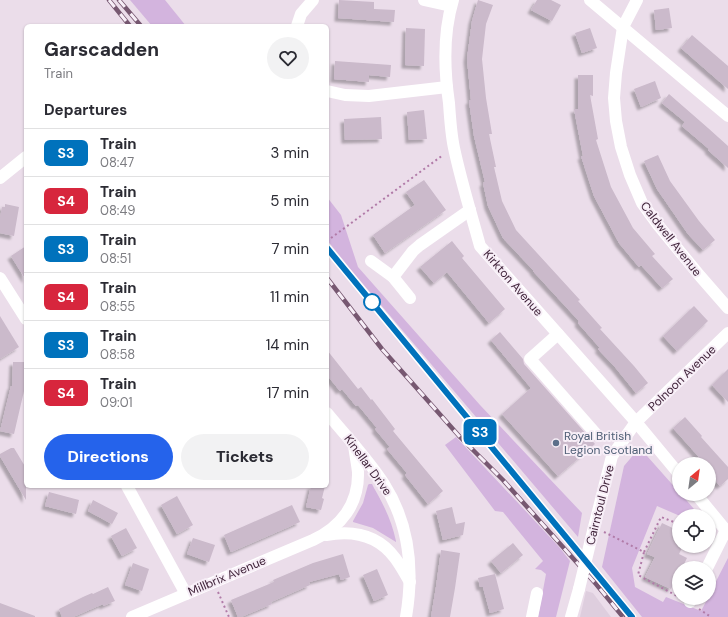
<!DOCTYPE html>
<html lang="en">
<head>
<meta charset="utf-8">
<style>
	:root { --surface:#fff; --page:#f2f2f3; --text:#2b2b33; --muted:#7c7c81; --line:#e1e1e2; --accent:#2563eb }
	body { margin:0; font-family:"DM Sans",sans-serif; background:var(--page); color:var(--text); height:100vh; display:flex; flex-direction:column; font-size:15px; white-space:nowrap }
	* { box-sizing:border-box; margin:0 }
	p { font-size:13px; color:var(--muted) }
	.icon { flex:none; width:22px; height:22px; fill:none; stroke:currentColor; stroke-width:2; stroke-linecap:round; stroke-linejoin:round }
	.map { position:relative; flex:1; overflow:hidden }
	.side { position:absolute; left:24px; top:24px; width:305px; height:464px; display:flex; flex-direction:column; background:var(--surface); border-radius:6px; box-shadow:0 1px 3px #0004 }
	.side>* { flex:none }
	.badge { padding:0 8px; border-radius:6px; font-size:14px; line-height:26px }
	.needle { width:26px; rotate:29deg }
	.tools { position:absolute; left:672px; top:457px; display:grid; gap:8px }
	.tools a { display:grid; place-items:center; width:44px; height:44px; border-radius:50%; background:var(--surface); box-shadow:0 1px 3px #0004; font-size:20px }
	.map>.badge { position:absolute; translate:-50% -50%; box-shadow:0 0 0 2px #fff }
	h2 { padding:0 20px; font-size:15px; line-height:36px }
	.round { display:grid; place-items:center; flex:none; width:42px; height:42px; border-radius:21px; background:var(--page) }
	.headline { display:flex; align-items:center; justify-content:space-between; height:68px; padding:0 20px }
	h1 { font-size:19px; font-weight:800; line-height:30px }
	.primary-button { display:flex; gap:8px; margin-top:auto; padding:8px 20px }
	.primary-button a { flex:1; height:46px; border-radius:24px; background:var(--accent); color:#fff; font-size:16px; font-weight:800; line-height:46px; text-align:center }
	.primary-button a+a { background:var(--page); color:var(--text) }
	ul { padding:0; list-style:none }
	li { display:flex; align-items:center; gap:12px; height:48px; padding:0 20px; border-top:1px solid var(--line) }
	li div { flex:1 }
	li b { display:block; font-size:15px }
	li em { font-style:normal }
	li .badge { min-width:44px; font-weight:700; text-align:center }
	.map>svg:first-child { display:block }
	.built { fill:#decede }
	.green { fill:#d3b4de }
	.building { fill:#cbbacb; filter:url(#shadow) }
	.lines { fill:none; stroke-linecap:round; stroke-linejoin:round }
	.path { stroke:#b17ba8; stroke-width:2; stroke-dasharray:2 3; stroke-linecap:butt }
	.minor { stroke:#fff; stroke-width:12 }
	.rail-casing { stroke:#775871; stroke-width:4.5 }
	.rail { stroke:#f7eef7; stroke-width:3; stroke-dasharray:9; stroke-linecap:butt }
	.minor-bridge { stroke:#fff; stroke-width:12 }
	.line-casing { stroke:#fff; stroke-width:9 }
	.line { stroke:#0072bc; stroke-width:6 }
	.stop-dot { fill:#fff; stroke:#0072bc; stroke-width:2 }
	.service-dot { fill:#5c6f8a; stroke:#f7eef7; stroke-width:1.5 }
	.labels { text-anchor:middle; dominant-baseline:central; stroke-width:4; stroke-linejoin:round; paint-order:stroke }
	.street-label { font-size:12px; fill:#3b1e35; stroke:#f7eef7 }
	.service-label { font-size:12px; fill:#4e5e75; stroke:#f7eef7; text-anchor:start }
</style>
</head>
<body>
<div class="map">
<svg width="728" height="617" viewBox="0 0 728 617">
	<defs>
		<filter id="shadow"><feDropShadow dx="-3.5" dy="3.5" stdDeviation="1" flood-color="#0004"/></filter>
	</defs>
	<rect width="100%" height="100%" fill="#ebddea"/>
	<!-- built -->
	<polygon class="built" points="586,591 593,593 611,617 580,617"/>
	<!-- green -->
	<g class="green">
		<polygon points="130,0 165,0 186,26 152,26"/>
		<polygon points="327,197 341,215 358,267 480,405 582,513 578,537 352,271 327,240"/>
		<polygon points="456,437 520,505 560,548 570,561 556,617 538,617 546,574 541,570 535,569 543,561 503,512 495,511 445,445"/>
		<polygon points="635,453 647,456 679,492 679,494 681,494 700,516 680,516 657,506 632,568 635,587 663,602 666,597 701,611 708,598 709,598 709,595 728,558 728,617 642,617 602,567 624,466"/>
		<path d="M369 484H372L374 488C384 505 392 522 396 541V542L373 528 353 522V521L363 503 368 485Z"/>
	</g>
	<!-- building -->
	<g class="building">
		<polygon points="339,0 374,2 374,9 395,10 394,22 338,18"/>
		<polygon points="478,0 493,5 486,24 482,59 486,98 492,134 489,134 496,167 494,167 502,201 516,230 580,300 578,301 602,328 600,329 634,366 648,383 636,393 615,367 598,349 600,348 578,323 579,321 533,271 534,271 503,238 488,206 483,183 485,182 474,136 469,101 471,100 467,59 472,21"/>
		<polygon points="537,0 551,0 561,5 552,21 531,10"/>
		<polygon points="669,8 672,28 656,30 654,10"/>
		<polygon points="406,28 425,29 424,66 405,65"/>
		<polygon points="590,28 597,48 582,53 575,33"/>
		<polygon points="692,35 728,66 728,89 681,48"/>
		<polygon points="335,61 391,65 390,77 369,75 369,82 334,79"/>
		<polygon points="578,75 593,75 593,96 590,95 598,139 596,140 611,187 633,228 655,254 652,256 673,279 662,288 641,265 639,267 619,243 594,196 581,156 583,156 574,109 578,109"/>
		<polygon points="655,81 661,98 641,107 634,89"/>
		<polygon points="669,94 708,128 728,146 728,168 708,150 709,149 682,126 685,122 662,103"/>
		<polygon points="424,110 427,139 409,140 407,112"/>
		<polygon points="381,117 382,139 345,140 344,119"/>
		<polygon points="658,155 670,181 699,221 715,240 703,250 688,234 657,189 644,161"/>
		<polygon points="424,180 446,210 385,253 373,235 415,205 406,192"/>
		<polygon points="5,204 19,207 14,236 0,233 0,218 2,207 5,207"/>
		<polygon points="452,241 464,256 462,258 505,309 489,323 447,272 434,283 420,267"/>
		<polygon points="26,246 26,280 11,256"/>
		<polygon points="694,306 708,321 677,351 663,336"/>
		<polygon points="0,316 19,347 0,359"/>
		<polygon points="500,332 523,359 524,364 595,444 558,476 502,414 531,388 491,340"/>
		<polygon points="327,350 358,389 361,387 371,400 372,399 395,429 393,431 443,491 428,504 405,475 407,473 387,449 390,447 375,429 377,428 358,405 356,406 342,389 340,391 327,375"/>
		<polygon points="13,362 26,362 26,391 24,391 14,434 0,431 11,386 12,386"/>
		<polygon points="728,369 728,402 712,385"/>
		<polygon points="685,417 702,436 701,437 728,467 728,479 720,486 709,473 709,464 701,464 696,459 699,457 673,428"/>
		<polygon points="11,448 14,448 26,468 26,500 0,456 0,454"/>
		<polygon points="311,486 325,486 322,498 324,499 321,510 306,507"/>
		<polygon points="49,492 79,500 76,514 45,506"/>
		<polygon points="177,496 193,525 177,534 161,505"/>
		<polygon points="93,500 118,513 112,524 88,511"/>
		<polygon points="292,505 300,522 231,552 224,535"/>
		<polygon points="452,507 456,524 465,522 463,535 443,540 436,511"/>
		<polygon points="662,523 679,531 679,546 683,546 679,554 687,558 682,568 679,568 679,573 671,589 645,577 655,557 647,554"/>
		<polygon points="126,528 137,548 122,556 111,536"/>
		<polygon points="193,538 215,545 209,562 187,554"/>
		<polygon points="513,543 523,555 501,573 491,561"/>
		<polygon points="441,550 460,553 455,588 450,617 431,617 436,587"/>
		<polygon points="343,554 350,577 341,580 339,574 309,582 310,585 271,602 272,604 241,617 238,617 231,600 274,582 273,580 313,563"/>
		<polygon points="133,563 149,569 142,591 125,585"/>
		<polygon points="377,569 388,595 374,601 363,575"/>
		<polygon points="495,574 504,609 490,613 483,587 480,587 478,578"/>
		<polygon points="108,587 115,601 103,606 103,604 73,617 62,617 59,609 83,597 92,593 93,594"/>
		<polygon points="0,603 35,616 35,617 0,617"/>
	</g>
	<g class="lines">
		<!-- path -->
		<g class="path">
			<polyline points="327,241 443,155"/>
			<polyline points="327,261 330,264"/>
			<polyline points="604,532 644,552 638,575 679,597"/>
			<polyline points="644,552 661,517 679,524"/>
			<polyline points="218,592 229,617"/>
			<polyline points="699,609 711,617"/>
		</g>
		<!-- minor -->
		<g class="minor">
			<polyline points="424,0 451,6"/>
			<path d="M453 0C443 33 444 69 449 103 450 118 451 134 454 148 461 181 471 213 480 246L636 422 679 474"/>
			<polyline points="590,0 728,116"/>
			<polyline points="637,0 623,27 616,73 614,98 616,121 621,147 630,175 642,203 658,225 700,276 728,308"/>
			<polyline points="297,26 301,14 313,0"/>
			<polyline points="327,91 345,95 369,96 447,87"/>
			<polyline points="0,178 26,157"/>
			<polyline points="371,261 393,277 410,298"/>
			<polyline points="393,277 413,251 420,245 470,210"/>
			<polyline points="0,278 26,319"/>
			<polyline points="558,334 530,359 596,434"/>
			<path d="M327 413C346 436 368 459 384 484 410 525 414 570 406 617"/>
			<polyline points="127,486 186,594"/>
			<polyline points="696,494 728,533"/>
			<polyline points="593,531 612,456 636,422 728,333"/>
			<path d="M326 535C353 530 378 535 395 558 401 566 405 574 410 582"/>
			<polyline points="707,568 726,530"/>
			<polyline points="690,602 692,598"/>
			<path d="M132 617 313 540C341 527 359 504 358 472 357 463 355 454 354 445"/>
			<polyline points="532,617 537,593"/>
			<polyline points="571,617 579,589"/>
		</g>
		<!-- rail casing -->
		<g class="rail-casing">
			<g id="rail">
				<polyline points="109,0 130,26"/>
				<polyline points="119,0 141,26"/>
				<polyline points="327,248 632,617"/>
				<polyline points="327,278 382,349 460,437 503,480 596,584 623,617"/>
			</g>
		</g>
		<!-- rail -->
		<use href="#rail" class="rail"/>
		<!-- minor-bridge -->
		<polyline class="minor-bridge" points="579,589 593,531"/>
	</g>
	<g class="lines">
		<!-- line casing -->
		<g class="line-casing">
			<polyline id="line" points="327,248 632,617"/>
		</g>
		<!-- line -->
		<use href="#line" class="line"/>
	</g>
	<!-- markers -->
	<circle class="stop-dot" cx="372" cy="302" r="8"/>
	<circle class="service-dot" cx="556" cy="443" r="4"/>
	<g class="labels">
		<!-- street labels -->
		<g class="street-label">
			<text transform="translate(671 239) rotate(52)">Caldwell Avenue</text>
			<text transform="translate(513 283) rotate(49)">Kirkton Avenue</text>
			<text transform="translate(682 378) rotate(-44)">Polnoon Avenue</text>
			<text transform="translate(368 465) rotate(54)">Kinellar Drive</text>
			<text transform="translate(600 505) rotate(-76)">Cairntoul Drive</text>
			<text transform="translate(227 576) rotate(-23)">Millbrix Avenue</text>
		</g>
		<!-- service labels -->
		<g class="service-label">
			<text x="564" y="436">Royal British<tspan x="564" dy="14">Legion Scotland</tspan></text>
		</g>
	</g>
</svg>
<div class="tools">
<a><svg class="needle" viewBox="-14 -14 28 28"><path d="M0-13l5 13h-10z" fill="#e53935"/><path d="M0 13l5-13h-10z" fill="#7c7c81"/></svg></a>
<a><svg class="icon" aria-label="locate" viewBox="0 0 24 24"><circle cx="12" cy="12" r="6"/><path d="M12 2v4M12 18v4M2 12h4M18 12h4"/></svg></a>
<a><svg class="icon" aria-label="layers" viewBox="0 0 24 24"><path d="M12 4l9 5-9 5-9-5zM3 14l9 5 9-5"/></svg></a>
</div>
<b class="badge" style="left:480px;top:432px;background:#0072bc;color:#fff">S3</b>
<section class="side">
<div class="headline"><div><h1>Garscadden</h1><p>Train</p></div><a class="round"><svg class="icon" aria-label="heart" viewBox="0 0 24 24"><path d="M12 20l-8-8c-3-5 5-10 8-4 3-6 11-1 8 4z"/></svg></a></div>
<h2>Departures</h2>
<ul>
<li><span class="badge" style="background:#0072bc;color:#fff">S3</span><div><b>Train</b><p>08:47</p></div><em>3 min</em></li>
<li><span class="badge" style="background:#d7263d;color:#fff">S4</span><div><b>Train</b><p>08:49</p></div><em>5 min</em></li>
<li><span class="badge" style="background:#0072bc;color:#fff">S3</span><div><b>Train</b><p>08:51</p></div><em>7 min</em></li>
<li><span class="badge" style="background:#d7263d;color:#fff">S4</span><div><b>Train</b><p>08:55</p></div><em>11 min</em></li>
<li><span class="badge" style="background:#0072bc;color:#fff">S3</span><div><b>Train</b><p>08:58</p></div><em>14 min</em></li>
<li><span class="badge" style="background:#d7263d;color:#fff">S4</span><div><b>Train</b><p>09:01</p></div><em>17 min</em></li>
</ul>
<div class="primary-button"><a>Directions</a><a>Tickets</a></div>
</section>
</div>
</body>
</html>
